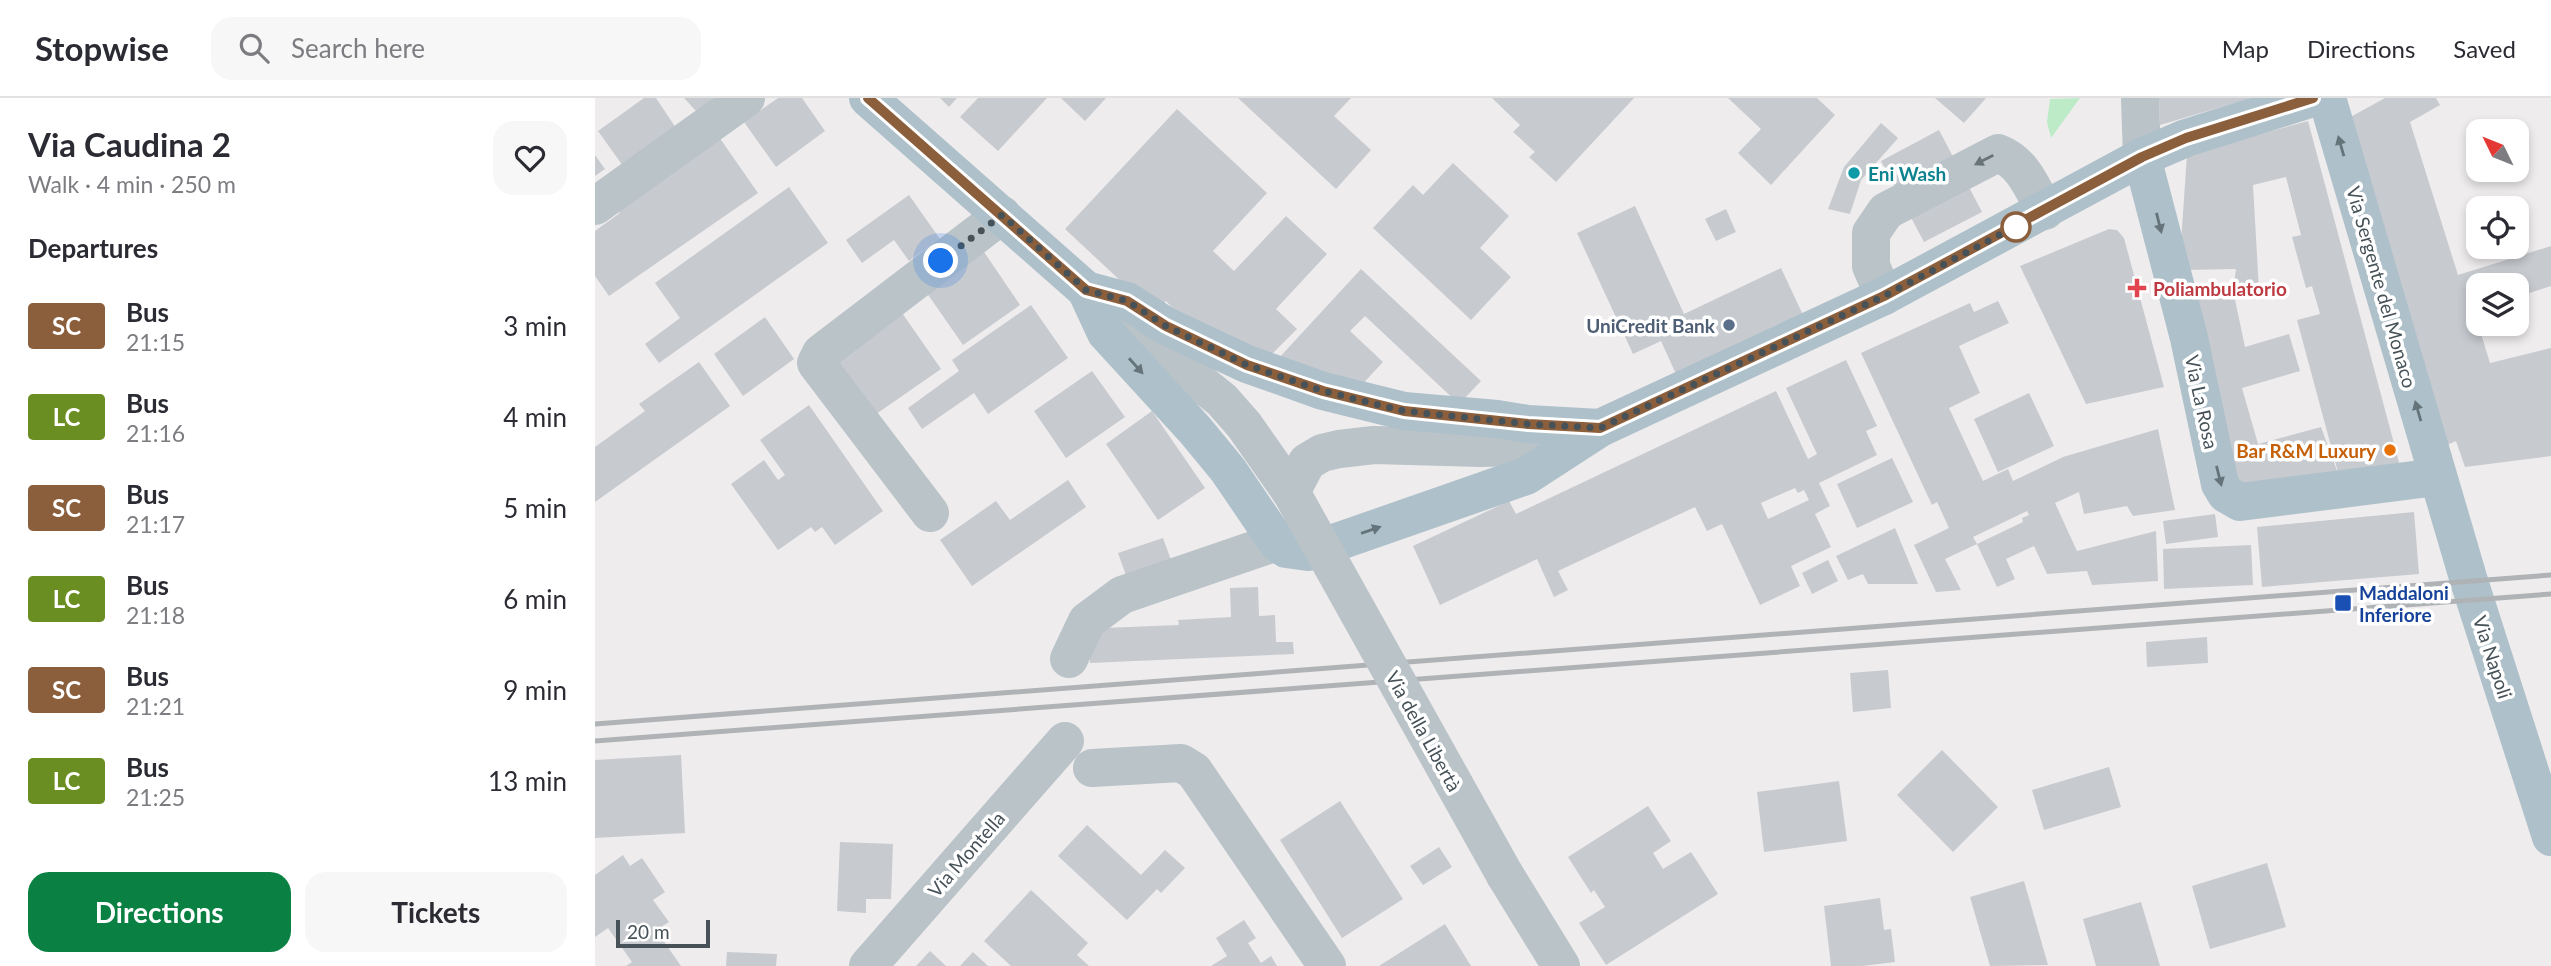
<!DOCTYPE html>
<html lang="en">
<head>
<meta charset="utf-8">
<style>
	:root { --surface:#fff; --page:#f7f7f7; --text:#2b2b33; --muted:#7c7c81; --line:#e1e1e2; --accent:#0b8043 }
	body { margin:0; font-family:Lato,sans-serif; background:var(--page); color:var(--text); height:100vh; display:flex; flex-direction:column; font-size:26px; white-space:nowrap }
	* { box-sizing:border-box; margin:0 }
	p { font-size:23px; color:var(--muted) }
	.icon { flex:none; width:38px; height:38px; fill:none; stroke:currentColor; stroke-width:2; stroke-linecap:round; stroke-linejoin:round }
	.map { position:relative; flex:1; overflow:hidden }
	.drawer { display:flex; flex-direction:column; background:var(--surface); width:595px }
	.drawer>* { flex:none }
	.badge { padding:0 14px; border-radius:5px; font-size:24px; line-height:46px }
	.needle { width:46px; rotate:313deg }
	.buttons { position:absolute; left:1871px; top:21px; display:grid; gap:14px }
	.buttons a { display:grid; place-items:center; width:63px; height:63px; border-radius:14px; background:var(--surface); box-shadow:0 4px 10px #0003; font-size:35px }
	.scale { position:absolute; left:21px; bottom:18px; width:94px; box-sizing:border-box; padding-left:7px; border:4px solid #465258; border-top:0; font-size:19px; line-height:24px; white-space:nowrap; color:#465258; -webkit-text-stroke:5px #fff; paint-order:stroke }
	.you { position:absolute; width:35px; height:35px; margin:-18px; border:5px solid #fff; border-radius:50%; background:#1a73e8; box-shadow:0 0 0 10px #1a73e833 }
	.map>.badge { position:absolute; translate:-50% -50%; box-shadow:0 0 0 4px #fff }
	h2 { padding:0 28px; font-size:26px; line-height:63px }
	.round { display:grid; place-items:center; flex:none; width:74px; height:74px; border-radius:21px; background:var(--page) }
	.headline { display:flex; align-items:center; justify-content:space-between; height:119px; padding:0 28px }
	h1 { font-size:33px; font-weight:700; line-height:52px }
	.primary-button { display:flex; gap:14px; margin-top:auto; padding:14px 28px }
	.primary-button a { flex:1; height:80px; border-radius:21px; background:var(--accent); color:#fff; font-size:28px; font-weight:700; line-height:80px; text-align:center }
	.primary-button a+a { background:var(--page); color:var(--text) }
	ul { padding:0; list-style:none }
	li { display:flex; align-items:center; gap:21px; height:91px; padding:0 28px }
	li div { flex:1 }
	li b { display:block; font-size:26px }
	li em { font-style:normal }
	li .badge { min-width:77px; font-weight:700; text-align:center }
	header { display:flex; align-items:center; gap:42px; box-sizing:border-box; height:98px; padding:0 35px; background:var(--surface); border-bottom:2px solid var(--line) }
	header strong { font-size:33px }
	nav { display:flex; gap:38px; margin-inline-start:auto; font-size:24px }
	.search { width:490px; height:63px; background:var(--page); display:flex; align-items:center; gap:18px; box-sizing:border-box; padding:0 24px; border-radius:21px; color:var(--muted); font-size:26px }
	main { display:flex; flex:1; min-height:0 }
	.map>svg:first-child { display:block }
	.green { fill:#bdebc8 }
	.building { fill:#c7cacf; fill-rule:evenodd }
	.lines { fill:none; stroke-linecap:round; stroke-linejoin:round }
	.minor { stroke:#b9c3c8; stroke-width:38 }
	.major { stroke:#aec0ca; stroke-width:38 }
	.rail { stroke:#afb3b6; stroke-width:5 }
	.minor-bridge { stroke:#b9c3c8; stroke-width:38 }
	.oneway { fill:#65737a }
	.oneway2 { fill:#68747a }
	.line-casing { stroke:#fff; stroke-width:16 }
	.line { stroke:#8b5e3c; stroke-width:10 }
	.walk { stroke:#465258; stroke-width:7; stroke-dasharray:0 12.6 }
	.culture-dot { fill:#0f9aa8; stroke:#fff; stroke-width:2.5 }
	.stop-dot { fill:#fff; stroke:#8b5e3c; stroke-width:3.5 }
	.health-dot { fill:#e0444e; stroke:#fff; stroke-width:2.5 }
	.service-dot { fill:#5c6f8a; stroke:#fff; stroke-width:2.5 }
	.food-dot { fill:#e8710a; stroke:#fff; stroke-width:2.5 }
	.transit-dot { fill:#1a4fb4; stroke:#fff; stroke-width:2.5 }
	.labels { text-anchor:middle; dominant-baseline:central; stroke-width:7; stroke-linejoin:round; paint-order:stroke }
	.culture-label { font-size:19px; font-weight:bold; fill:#0d838f; stroke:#fff; text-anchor:start }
	.street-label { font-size:19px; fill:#465258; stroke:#fff }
	.health-label { font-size:19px; font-weight:bold; fill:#be3a42; stroke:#fff; text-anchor:start }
	.service-label { font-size:19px; font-weight:bold; fill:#4e5e75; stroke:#fff; text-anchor:end }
	.food-label { font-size:19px; font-weight:bold; fill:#c56008; stroke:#fff; text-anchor:end }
	.transit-label { font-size:19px; font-weight:bold; fill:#164399; stroke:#fff; text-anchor:start }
</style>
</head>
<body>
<header>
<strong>Stopwise</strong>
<div class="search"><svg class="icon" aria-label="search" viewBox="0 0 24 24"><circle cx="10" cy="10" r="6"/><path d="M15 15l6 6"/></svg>Search here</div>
<nav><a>Map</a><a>Directions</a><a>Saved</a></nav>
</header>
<main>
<section class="drawer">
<div class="headline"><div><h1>Via Caudina 2</h1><p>Walk · 4 min · 250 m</p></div><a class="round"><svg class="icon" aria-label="heart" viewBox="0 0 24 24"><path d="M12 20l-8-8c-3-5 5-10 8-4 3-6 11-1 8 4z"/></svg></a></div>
<h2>Departures</h2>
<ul>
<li><span class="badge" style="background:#8b5e3c;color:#fff">SC</span><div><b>Bus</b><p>21:15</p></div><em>3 min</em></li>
<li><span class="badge" style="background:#6b8e23;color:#fff">LC</span><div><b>Bus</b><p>21:16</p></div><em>4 min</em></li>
<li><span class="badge" style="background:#8b5e3c;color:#fff">SC</span><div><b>Bus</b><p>21:17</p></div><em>5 min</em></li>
<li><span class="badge" style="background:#6b8e23;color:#fff">LC</span><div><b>Bus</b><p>21:18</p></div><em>6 min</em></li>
<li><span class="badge" style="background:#8b5e3c;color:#fff">SC</span><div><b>Bus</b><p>21:21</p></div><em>9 min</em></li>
<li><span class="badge" style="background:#6b8e23;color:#fff">LC</span><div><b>Bus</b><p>21:25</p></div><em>13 min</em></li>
</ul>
<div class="primary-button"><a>Directions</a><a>Tickets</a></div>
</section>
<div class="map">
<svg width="1956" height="868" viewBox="0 0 1956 868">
	<rect width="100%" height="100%" fill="#efeced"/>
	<!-- green -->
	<polygon class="green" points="1485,0 1456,40 1452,24 1455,1"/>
	<!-- building -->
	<g class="building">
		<polygon points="49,0 61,0 81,30 28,68 3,33"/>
		<polygon points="89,0 118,0 102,14"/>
		<polygon points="183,0 207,0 230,33 181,69 149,24"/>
		<polygon points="345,0 362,0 354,9"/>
		<polygon points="383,0 452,0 403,53 365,19"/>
		<polygon points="466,0 511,0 490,23"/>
		<polygon points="643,0 756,0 739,18 776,52 741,91"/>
		<polygon points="897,0 1039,0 961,84 934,59 940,54 918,34 925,27"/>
		<polygon points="1133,0 1222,0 1240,17 1176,87 1143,55 1166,31"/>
		<polygon points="1340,0 1391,0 1369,25"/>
		<polygon points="1564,0 1653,0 1653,1 1565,27"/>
		<polygon points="1790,0 1841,0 1845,7 1815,24 1863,177 1956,148 1956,188 1922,199 1922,187 1883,187 1883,211 1879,213 1895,265 1956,250 1956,358 1870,369 1861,343 1852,347 1750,22"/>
		<polygon points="582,11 672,95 618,153 639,173 691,118 732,156 681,211 702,231 673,260 594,227 571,203 560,215 470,131"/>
		<polygon points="1713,23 1805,368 1746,385 1643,393 1609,279 1597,200 1638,192 1650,249 1694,236 1705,273 1647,290 1663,346 1726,329 1744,378 1702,222 1725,216 1717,188 1711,190 1697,139 1706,137 1691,79 1658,87 1664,192 1638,192 1641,171 1591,172 1586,145 1592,56"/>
		<polygon points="1286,25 1303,40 1266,82 1255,116 1233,111 1249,69"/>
		<polygon points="1344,32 1387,114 1329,144 1286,63"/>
		<polygon points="124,39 163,95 14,198 0,178 0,133 25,115 22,111"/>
		<polygon points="0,57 10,71 0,78"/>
		<polygon points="858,65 914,118 885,150 916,179 876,222 778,130 818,87 828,97"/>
		<polygon points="194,89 233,145 64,265 50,246 85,220 60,185"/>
		<polygon points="314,97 345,141 314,163 299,142 267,165 251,142"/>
		<polygon points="1040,108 1089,216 1186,170 1208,217 1081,276 1066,243 1038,256 982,135"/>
		<polygon points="1131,111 1141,134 1121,143 1110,121"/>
		<polygon points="1514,131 1522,132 1529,140 1569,289 1491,306 1425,168"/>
		<polygon points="385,148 425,207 368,247 327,188"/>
		<polygon points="766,171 886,283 864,306 770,218 755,233 788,264 762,292 683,261"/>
		<polygon points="1403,203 1414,225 1364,248 1385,295 1354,310 1388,383 1413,371 1418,383 1468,359 1563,331 1580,412 1538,418 1532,408 1489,416 1484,394 1460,405 1482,453 1561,433 1563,483 1497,487 1492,473 1452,476 1439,448 1411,461 1420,481 1402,489 1382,446 1428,424 1427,420 1434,417 1432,413 1378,439 1382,446 1350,461 1366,492 1341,494 1319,447 1354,430 1342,404 1337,407 1266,255 1375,205 1379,214"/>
		<polygon points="436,207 473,260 393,316 379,295 327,331 313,310 364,273 357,262"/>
		<polygon points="305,212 346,271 274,321 234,262"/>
		<polygon points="170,219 199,261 148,298 119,256"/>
		<path d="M1251 262 1282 328 1271 333 1282 357 1224 385 1235 408 1220 416 1236 449 1196 468 1205 488 1165 507 1127 426 1112 433 1100 409 963 473 973 492 959 499 942 461 845 507 818 448 914 403 921 416 1181 293 1213 361 1222 356 1191 290ZM1200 390 1203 395 1209 392 1214 402 1173 421 1166 405Z"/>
		<polygon points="104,264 135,308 0,404 0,349 50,313 44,306"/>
		<polygon points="497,273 530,319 471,360 439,313"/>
		<polygon points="1434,295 1459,348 1403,374 1379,321"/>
		<polygon points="214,307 288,413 240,447 227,429 220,434 216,429 183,452 136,386 169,362 183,382 190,377 165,342"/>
		<polygon points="557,313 610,390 563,422 511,346"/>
		<polygon points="1297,360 1318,404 1262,430 1242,386"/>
		<polygon points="473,382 491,409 377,488 345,442 401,403 415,422"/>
		<polygon points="1819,414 1824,476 1667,489 1662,429"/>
		<polygon points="1620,416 1623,439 1571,446 1568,423"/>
		<polygon points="1300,430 1323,486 1273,486 1268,476 1253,482 1241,458"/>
		<polygon points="568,440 577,465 532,480 523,455"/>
		<polygon points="1656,447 1658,487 1569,491 1568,451"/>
		<polygon points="1233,462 1243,483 1217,496 1207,475"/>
		<polygon points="663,489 664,518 680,517 681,544 698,544 699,556 495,565 495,552 508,530 584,527 583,522 636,519 635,490"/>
		<polygon points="1612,539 1613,565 1552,569 1551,544"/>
		<polygon points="1293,572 1296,610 1258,614 1255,575"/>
		<polygon points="1347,652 1403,709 1358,754 1302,697"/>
		<polygon points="86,657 90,735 0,740 0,662"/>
		<polygon points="1514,669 1526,709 1449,732 1437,692"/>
		<polygon points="1244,683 1252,743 1169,754 1162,694"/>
		<polygon points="745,703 808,801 747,840 685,742"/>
		<polygon points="1053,708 1076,743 1058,755 1068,771 1096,754 1123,796 1011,867 984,825 1010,809 999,792 996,795 973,759"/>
		<polygon points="492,727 546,777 570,752 590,770 566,795 562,791 532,822 463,758"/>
		<polygon points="245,744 298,746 296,801 271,801 271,815 242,813"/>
		<polygon points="844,749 857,769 828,787 815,768"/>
		<polygon points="28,757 35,768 47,760 70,794 58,802 74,824 61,832 86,868 31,868 37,864 13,830 0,839 0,777"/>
		<polygon points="1672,765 1691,829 1615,851 1597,788"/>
		<polygon points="1429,783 1453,867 1395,868 1375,799"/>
		<polygon points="436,792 493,845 482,857 494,868 416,868 389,843"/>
		<polygon points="1285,800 1289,832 1296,831 1300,864 1267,868 1236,868 1229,808"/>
		<polygon points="1546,804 1565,868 1501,868 1488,821"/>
		<polygon points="649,822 661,840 653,845 666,865 676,858 682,868 616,868 632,858 621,840"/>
		<polygon points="850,826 876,868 784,868"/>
		<polygon points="335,853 351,868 321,868"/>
		<polygon points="132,854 182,856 181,868 131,868"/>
		<polygon points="378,854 393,868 365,868"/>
	</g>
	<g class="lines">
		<!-- minor -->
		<g class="minor">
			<polyline points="1545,0 1547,59"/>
			<polyline points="0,108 151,0"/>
			<path d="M1289 198 1276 168V135L1291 113 1403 55C1429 65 1437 90 1450 113"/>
			<polyline points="503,202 627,302 649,327 696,394 712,364 727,355 744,351 779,347 886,350 930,349 992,333"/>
			<polyline points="335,415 221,265 226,255 407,117"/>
			<polyline points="474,561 492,523 527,497 682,444"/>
			<polyline points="497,670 586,665 599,673 732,868"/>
			<polyline points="910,777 966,868"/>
			<polyline points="273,868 470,643"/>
		</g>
		<!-- major -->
		<g class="major">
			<polyline points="273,0 491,192 511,235 600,332 633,372 682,444 691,451 713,454 931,378 1005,330 1289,198 1547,59 1591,40 1718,0"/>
			<polyline points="1732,0 1874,483 1956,739"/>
			<polyline points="1547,59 1594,240 1625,386 1631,396 1645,404 1842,379"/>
			<polyline points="491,192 532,203 571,228 652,266 728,293 809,313 902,321 933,326 1005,330"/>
		</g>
		<!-- rail -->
		<g class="rail">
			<polyline points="0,626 1956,477"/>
			<polyline points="0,643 1956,496"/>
		</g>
		<!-- minor-bridge -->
		<polyline class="minor-bridge" points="696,394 910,777"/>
	</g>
	<!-- one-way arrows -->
	<defs><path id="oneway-solid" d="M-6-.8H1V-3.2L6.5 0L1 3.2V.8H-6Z" transform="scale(1.75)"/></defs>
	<g class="oneway">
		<use href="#oneway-solid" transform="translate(1746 48) rotate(-106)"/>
		<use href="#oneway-solid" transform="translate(1564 125) rotate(76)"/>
		<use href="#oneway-solid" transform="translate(541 268) rotate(48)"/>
		<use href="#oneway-solid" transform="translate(1823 313) rotate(-106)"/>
		<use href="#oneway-solid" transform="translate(1624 378) rotate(76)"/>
		<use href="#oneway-solid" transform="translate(776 432) rotate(-19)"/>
	</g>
	<use class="oneway2" href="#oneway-solid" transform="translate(1389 62) rotate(153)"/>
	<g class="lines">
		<!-- line casing -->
		<g class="line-casing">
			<polyline id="line" points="273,0 491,192 532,203 571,228 652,267 728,293 809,313 933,326 1005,330 1289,198 1547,59 1591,40 1718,0"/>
		</g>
		<!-- line -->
		<use href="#line" class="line"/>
		<!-- walk -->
		<polyline class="walk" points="346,163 407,117 491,192 532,203 571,228 652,267 728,293 809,313 933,326 1005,330 1289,198 1427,125 1421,129"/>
	</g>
	<!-- markers -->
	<circle class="culture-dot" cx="1259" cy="75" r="7"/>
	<circle class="stop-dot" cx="1421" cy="129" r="14"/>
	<path class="health-dot" d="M1538.5 179.5h7v7h7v7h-7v7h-7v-7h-7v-7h7z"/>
	<circle class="service-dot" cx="1134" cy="227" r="7"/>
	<circle class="food-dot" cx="1795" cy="352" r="7"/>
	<rect class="transit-dot" x="1739" y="496" width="18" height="18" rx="3.5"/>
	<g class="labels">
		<!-- culture labels -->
		<g class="culture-label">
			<text x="1273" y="75">Eni Wash</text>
		</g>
		<!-- street labels -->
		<g class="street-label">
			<text transform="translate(1787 189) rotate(74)">Via Sergente del Monaco</text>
			<text transform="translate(1607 304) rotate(78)">Via La Rosa</text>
			<text transform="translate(1898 559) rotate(72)">Via Napoli</text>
			<text transform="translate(829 633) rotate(61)">Via della Libertà</text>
			<text transform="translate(371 756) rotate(-49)">Via Montella</text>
		</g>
		<!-- health labels -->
		<g class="health-label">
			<text x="1558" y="190">Poliambulatorio</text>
		</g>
		<!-- service labels -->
		<g class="service-label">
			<text x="1120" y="227">UniCredit Bank</text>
		</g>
		<!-- food labels -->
		<g class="food-label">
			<text x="1781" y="352">Bar R&amp;M Luxury</text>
		</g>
		<!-- transit labels -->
		<g class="transit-label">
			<text x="1764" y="494">Maddaloni<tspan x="1764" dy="22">Inferiore</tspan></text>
		</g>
	</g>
</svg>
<div class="buttons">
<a><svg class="needle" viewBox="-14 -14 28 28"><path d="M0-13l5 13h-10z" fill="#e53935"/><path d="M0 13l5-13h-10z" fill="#7c7c81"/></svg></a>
<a><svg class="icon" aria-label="locate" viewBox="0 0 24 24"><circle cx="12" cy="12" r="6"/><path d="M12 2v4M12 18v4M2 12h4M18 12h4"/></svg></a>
<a><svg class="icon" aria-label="layers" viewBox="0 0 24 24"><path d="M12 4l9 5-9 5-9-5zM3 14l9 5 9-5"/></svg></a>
</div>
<div class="scale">20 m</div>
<div class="you" style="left:346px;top:163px"></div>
</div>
</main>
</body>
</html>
